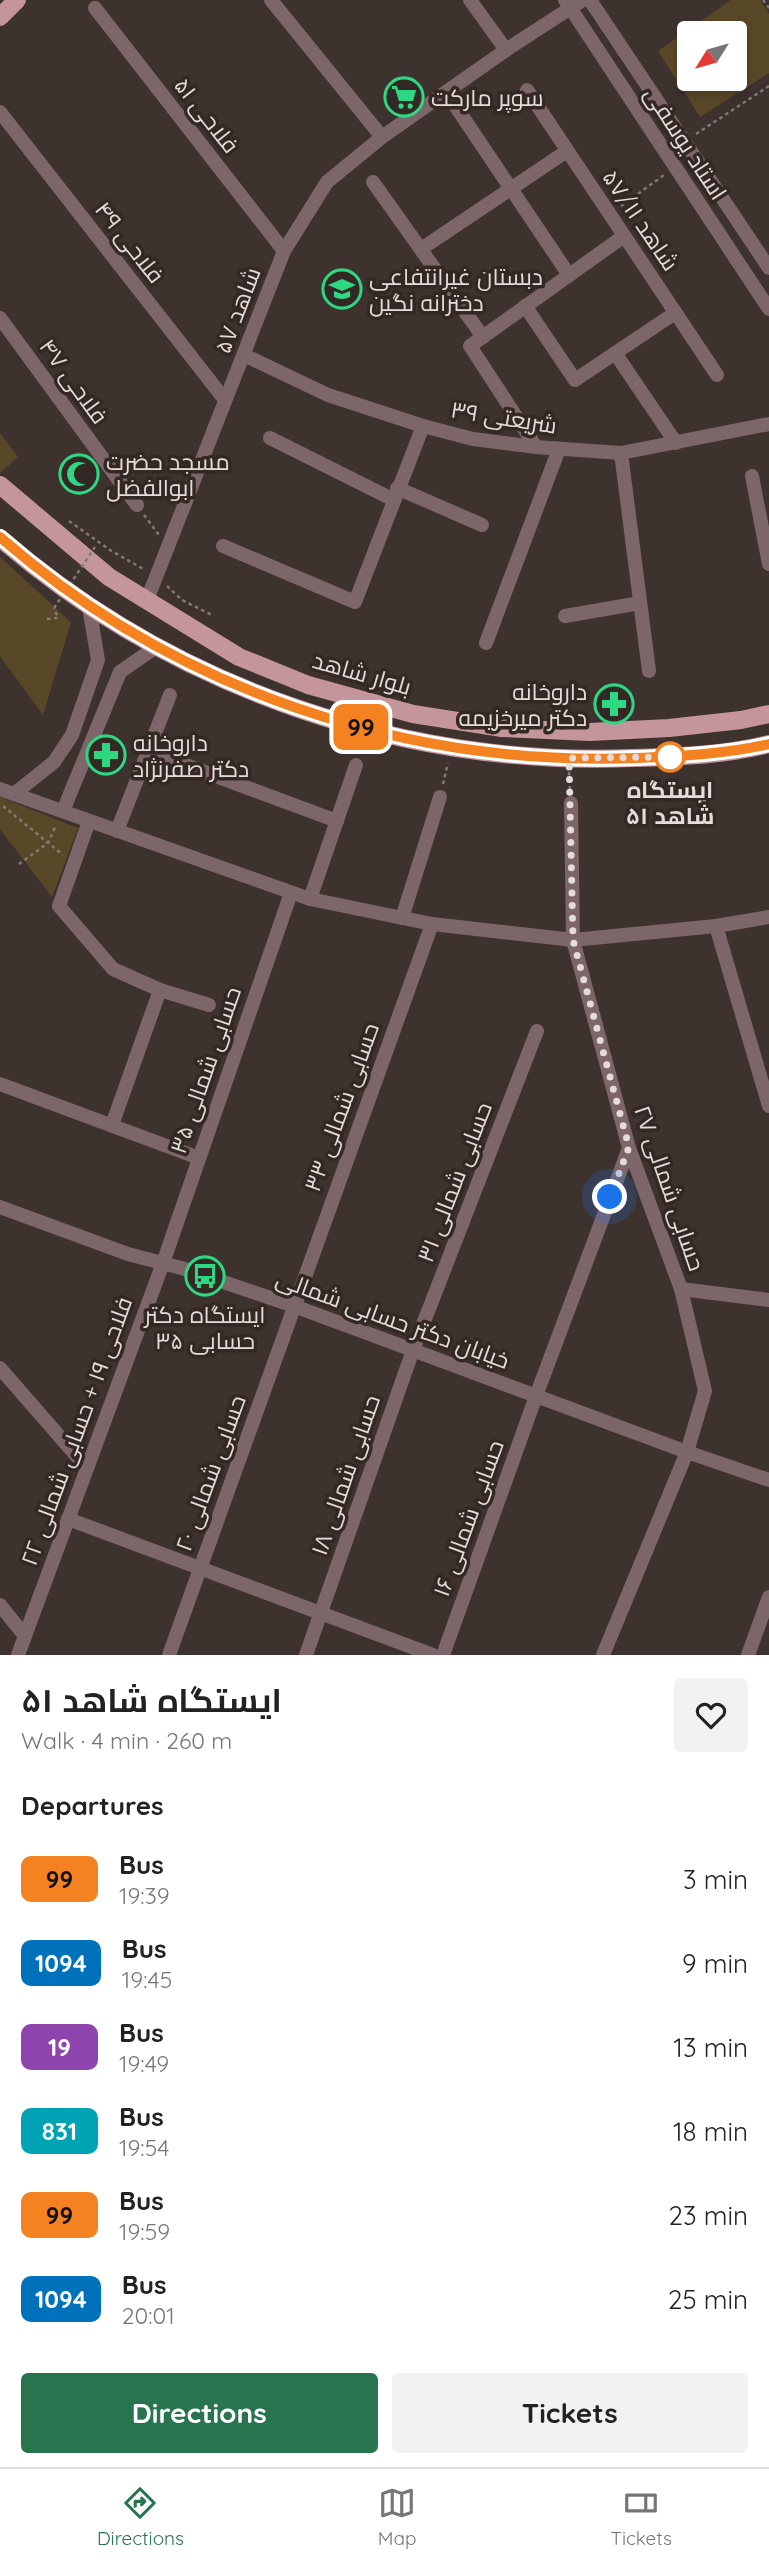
<!DOCTYPE html>
<html lang="en">
<head>
<meta charset="utf-8">
<style>
	:root { --surface:#fff; --page:#f2f2f2; --text:#222; --muted:#767676; --line:#e0e0e0; --accent:#27744e }
	body { margin:0; font-family:Quicksand,Cairo,sans-serif; background:var(--page); color:var(--text); height:100vh; display:flex; flex-direction:column; font-size:26px; white-space:nowrap }
	* { box-sizing:border-box; margin:0 }
	p { font-size:23px; color:var(--muted) }
	.icon { flex:none; width:38px; height:38px; fill:none; stroke:currentColor; stroke-width:2; stroke-linecap:round; stroke-linejoin:round }
	.map { position:relative; height:1655px; overflow:hidden }
	.drawer { display:flex; flex-direction:column; background:var(--surface); flex:1 }
	.drawer>* { flex:none }
	.badge { padding:0 14px; border-radius:10px; font-size:24px; line-height:46px }
	.needle { width:46px; rotate:233deg }
	.fabs { position:absolute; left:677px; top:21px; display:grid; gap:14px }
	.fabs a { display:grid; place-items:center; width:70px; height:70px; border-radius:7px; background:var(--surface); box-shadow:0 4px 10px #0003; font-size:35px }
	.you { position:absolute; width:35px; height:35px; margin:-18px; border:5px solid #fff; border-radius:50%; background:#1a73e8; box-shadow:0 0 0 10px #1a73e833 }
	.map>.badge { position:absolute; translate:-50% -50%; box-shadow:0 0 0 4px #fff }
	h2 { padding:0 21px; font-size:26px; line-height:63px }
	.round { display:grid; place-items:center; flex:none; width:74px; height:74px; border-radius:7px; background:var(--page) }
	.head { display:flex; align-items:center; justify-content:space-between; height:119px; padding:0 21px }
	h1 { font-size:33px; font-weight:700; line-height:52px }
	.primary-button { display:flex; gap:14px; margin-top:auto; padding:14px 21px }
	.primary-button a { flex:1; height:80px; border-radius:7px; background:var(--accent); color:#fff; font-size:28px; font-weight:700; line-height:80px; text-align:center }
	.primary-button a+a { background:var(--page); color:var(--text) }
	ul { padding:0; list-style:none }
	li { display:flex; align-items:center; gap:21px; height:84px; padding:0 21px }
	li div { flex:1 }
	li b { display:block; font-size:26px }
	li em { font-style:normal }
	li .badge { min-width:77px; font-weight:700; text-align:center }
	.tab-bar { display:flex; justify-content:space-around; align-items:center; height:98px; border-top:2px solid var(--line); background:var(--surface); font-size:19px; color:var(--muted) }
	.tab-bar a { display:grid; justify-items:center; gap:4px }
	.tab-bar .current { color:var(--accent) }
	.map>svg:first-child { display:block }
	.green { fill:#594827; fill-rule:evenodd }
	.lines { fill:none; stroke-linecap:round; stroke-linejoin:round }
	.path { stroke:#827875; stroke-width:2.5; stroke-dasharray:3.5 3.5; stroke-linecap:butt }
	.minor { stroke:#7d6669; stroke-width:14 }
	.major { stroke:#c4959b; stroke-width:18 }
	.path-bridge { stroke:#827875; stroke-width:2.5; stroke-dasharray:3.5 3.5; stroke-linecap:butt }
	.line-casing { stroke:#fff; stroke-width:16 }
	.line { stroke:#f58220; stroke-width:10 }
	.walk { stroke:#e4dcda; stroke-width:7; stroke-dasharray:0 12.6 }
	.stop-dot { fill:#fff; stroke:#f58220; stroke-width:3.5 }
	.labels { text-anchor:middle; dominant-baseline:central; stroke-width:7; stroke-linejoin:round; paint-order:stroke }
	.poi-label { font-size:23px; fill:#e4dcda; stroke:#342825; text-anchor:start }
	.street-label { font-size:23px; fill:#e4dcda; stroke:#342825 }
	.stop-label { font-size:23px; font-weight:bold; fill:#e4dcda; stroke:#342825 }
</style>
</head>
<body>
<div class="map">
<svg width="769" height="1655" viewBox="0 0 769 1655">
	<rect width="100%" height="100%" fill="#3e322f"/>
	<!-- green -->
	<g class="green">
		<path d="M731 0H760L769 14V73L700 117 658 51ZM690 33H735V79H690Z"/>
		<polygon points="0,433 18,457 0,473"/>
		<polygon points="0,557 71,622 43,715 0,656"/>
		<polygon points="0,797 78,828 52,897 0,829"/>
	</g>
	<g class="lines">
		<!-- path -->
		<g class="path">
			<polyline points="763,0 769,8"/>
			<polyline points="696,134 769,86"/>
			<polyline points="621,206 664,175"/>
			<polyline points="144,515 159,535"/>
			<polyline points="69,521 110,550 145,570"/>
			<polyline points="167,586 182,600 214,616"/>
			<polyline points="47,619 58,618 54,608"/>
			<polyline points="569,772 570,790"/>
			<polyline points="443,784 448,763"/>
			<polyline points="3,806 63,855"/>
			<polyline points="19,864 48,843 56,825"/>
		</g>
		<!-- minor -->
		<g class="minor">
			<polyline points="271,0 382,137"/>
			<polyline points="470,0 506,50"/>
			<polyline points="565,0 769,309"/>
			<polyline points="590,0 769,268"/>
			<polyline points="95,8 284,251"/>
			<polyline points="527,90 717,375"/>
			<polyline points="446,92 569,275"/>
			<polyline points="0,112 225,400"/>
			<polyline points="373,182 483,337"/>
			<polyline points="421,249 567,151"/>
			<polyline points="525,306 575,380 675,313"/>
			<polyline points="0,318 137,505"/>
			<polyline points="615,353 676,443"/>
			<polyline points="244,355 328,395 423,426 473,439 536,447 621,453 769,424"/>
			<polyline points="270,438 394,500"/>
			<polyline points="536,447 470,346 624,236"/>
			<polyline points="621,453 649,671"/>
			<polyline points="752,476 769,564"/>
			<polyline points="397,488 482,525"/>
			<polyline points="223,546 355,602 423,426"/>
			<polyline points="147,600 284,251 327,182 382,137 506,50 583,0"/>
			<polyline points="565,616 640,603"/>
			<polyline points="486,643 559,449"/>
			<polyline points="148,751 337,821"/>
			<polyline points="0,789 310,899 432,924 573,940 716,926 769,917"/>
			<polyline points="14,794 54,762 72,735 98,660 89,607"/>
			<polyline points="571,803 573,940 629,1148 681,1289 705,1391 687,1452 603,1655"/>
			<polyline points="63,811 120,672 156,647"/>
			<polyline points="89,821 59,906 113,969 160,990 209,1005"/>
			<polyline points="117,831 170,695"/>
			<polyline points="310,899 356,765"/>
			<polyline points="402,918 440,797"/>
			<polyline points="716,926 769,1106"/>
			<polyline points="0,1084 199,1158"/>
			<polyline points="112,1125 160,990"/>
			<polyline points="0,1207 128,1254 185,1269 294,1306 687,1452 769,1480"/>
			<polyline points="681,1289 769,1300"/>
			<polyline points="0,1368 87,1468"/>
			<polyline points="68,1519 433,1655"/>
			<polyline points="0,1605 25,1636"/>
			<polyline points="18,1655 163,1263 291,893"/>
			<polyline points="169,1655 432,924"/>
			<polyline points="306,1655 413,1350 537,1031"/>
			<polyline points="443,1655 536,1396 629,1148"/>
			<polyline points="748,1655 769,1597"/>
		</g>
		<!-- major -->
		<g class="major">
			<polyline points="0,17 17,0"/>
			<polyline points="0,485 109,577 239,657 308,685 413,714 502,728 590,732 669,728 741,720 769,714"/>
			<path d="M0 538C173 688 403 767 632 758 677 757 725 755 769 744"/>
		</g>
		<!-- path-bridge -->
		<polyline class="path-bridge" points="54,608 95,547"/>
	</g>
	<g class="lines">
		<!-- line casing -->
		<g class="line-casing">
			<path id="line" d="M0 537C175 690 406 767 637 758 681 756 726 754 769 744"/>
		</g>
		<!-- line -->
		<use href="#line" class="line"/>
		<!-- walk -->
		<polyline class="walk" points="610,1197 629,1147 573,940 569,758 674,757 670,757"/>
	</g>
	<!-- icons -->
	<defs>
		<g id="supermarket-ring" transform="scale(2.0125)"><circle r="9.5" fill="#342825" stroke="#2ed883" stroke-width="1.5"/><path d="M-6-5.5h2.5l.6 2H6L4.5 2H-2.5L-4.4-4H-6ZM-1.5 3.2a1.3 1.3 0 1 0 .1 0ZM3 3.2a1.3 1.3 0 1 0 .1 0Z" fill="#2ed883"/></g>
		<g id="school-ring" transform="scale(2.0125)"><circle r="9.5" fill="#342825" stroke="#2ed883" stroke-width="1.5"/><path d="M0-5L7-2L0 1L-7-2ZM-4 1L0 2.5L4 1V4Q0 6-4 4Z" fill="#2ed883"/></g>
		<g id="mosque-ring" transform="scale(2.0125)"><circle r="9.5" fill="#342825" stroke="#2ed883" stroke-width="1.5"/><path d="M3.5-4.9A6 6 0 1 0 3.5 4.9A5 5 0 1 1 3.5-4.9Z" fill="#2ed883"/></g>
		<g id="pharmacy-ring" transform="scale(2.0125)"><circle r="9.5" fill="#342825" stroke="#2ed883" stroke-width="1.5"/><path d="M-2-6h4v4h4v4h-4v4h-4v-4h-4v-4h4Z" fill="#2ed883"/></g>
		<g id="bus-ring" transform="scale(2.0125)"><circle r="9.5" fill="#342825" stroke="#2ed883" stroke-width="1.5"/><path d="M-5-6H5V4H4V6H2V4H-2V6H-4V4H-5ZM-3.5-4V0h7V-4ZM-3.5 1.2v1.5H-2V1.2ZM2 1.2v1.5H3.5V1.2Z" fill="#2ed883"/></g>
	</defs>
	<g fill-rule="evenodd">
		<use href="#supermarket-ring" x="404" y="97"/>
		<use href="#school-ring" x="342" y="289"/>
		<use href="#mosque-ring" x="79" y="474"/>
		<use href="#pharmacy-ring" x="614" y="704"/>
		<use href="#pharmacy-ring" x="106" y="755"/>
		<use href="#bus-ring" x="205" y="1276"/>
	</g>
	<!-- markers -->
	<circle class="stop-dot" cx="670" cy="757" r="14"/>
	<g class="labels">
		<!-- poi labels -->
		<g class="poi-label">
			<text x="431" y="97">سوپر مارکت</text>
			<text x="369" y="276">دبستان غیرانتفاعی<tspan x="369" dy="26">دخترانه نگین</tspan></text>
			<text x="106" y="461">مسجد حضرت<tspan x="106" dy="26">ابوالفضل</tspan></text>
			<text x="587" y="691" text-anchor="end">داروخانه<tspan x="587" dy="26">دکتر میرخزیمه</tspan></text>
			<text x="133" y="742">داروخانه<tspan x="133" dy="26">دکتر صفرنژاد</tspan></text>
			<text x="205" y="1314" text-anchor="middle">ایستگاه دکتر<tspan x="205" dy="26">حسابی ۳۵</tspan></text>
		</g>
		<!-- street labels -->
		<g class="street-label">
			<text transform="translate(207 115) rotate(52)">فلاحی ۵۱</text>
			<text transform="translate(686 143) rotate(57)">استاد یوسفی</text>
			<text transform="translate(641 220) rotate(56)">شاهد ۵۷/۱۱</text>
			<text transform="translate(130 242) rotate(52)">فلاحی ۴۹</text>
			<text transform="translate(237 310) rotate(-69)">شاهد ۵۷</text>
			<text transform="translate(74 381) rotate(54)">فلاحی ۴۷</text>
			<text transform="translate(504 417) rotate(9)">شریعتی ۳۹</text>
			<text transform="translate(362 673) rotate(16)">بلوار شاهد</text>
			<text transform="translate(205 1070) rotate(-71)">حسابی شمالی ۳۵</text>
			<text transform="translate(341 1107) rotate(-70)">حسابی شمالی ۳۳</text>
			<text transform="translate(454 1182) rotate(-69)">حسابی شمالی ۳۱</text>
			<text transform="translate(670 1188) rotate(71)">حسابی شمالی ۲۷</text>
			<text transform="translate(393 1319) rotate(20)">خیابان دکتر حسابی شمالی</text>
			<text transform="translate(76 1431) rotate(-70)">فلاحی ۱۹ + حسابی شمالی ۲۲</text>
			<text transform="translate(210 1473) rotate(-70)">حسابی شمالی ۲۰</text>
			<text transform="translate(345 1475) rotate(-71)">حسابی شمالی ۱۸</text>
			<text transform="translate(468 1518) rotate(-70)">حسابی شمالی ۱۶</text>
		</g>
		<!-- stop labels -->
		<g class="stop-label">
			<text x="670" y="789">ایستگاه<tspan x="670" dy="26">شاهد ۵۱</tspan></text>
		</g>
	</g>
</svg>
<div class="fabs">
<a><svg class="needle" viewBox="-14 -14 28 28"><path d="M0-13l5 13h-10z" fill="#e53935"/><path d="M0 13l5-13h-10z" fill="#767676"/></svg></a>
</div>
<div class="you" style="left:610px;top:1197px"></div>
<b class="badge" style="left:361px;top:727px;background:#f58220;color:#111">99</b>
</div>
<section class="drawer">
<div class="head"><div><h1>ایستگاه شاهد ۵۱</h1><p>Walk · 4 min · 260 m</p></div><a class="round"><svg class="icon" aria-label="heart" viewBox="0 0 24 24"><path d="M12 20l-8-8c-3-5 5-10 8-4 3-6 11-1 8 4z"/></svg></a></div>
<h2>Departures</h2>
<ul>
<li><span class="badge" style="background:#f58220;color:#111">99</span><div><b>Bus</b><p>19:39</p></div><em>3 min</em></li>
<li><span class="badge" style="background:#0072bc;color:#fff">1094</span><div><b>Bus</b><p>19:45</p></div><em>9 min</em></li>
<li><span class="badge" style="background:#8e44ad;color:#fff">19</span><div><b>Bus</b><p>19:49</p></div><em>13 min</em></li>
<li><span class="badge" style="background:#00a3b4;color:#fff">831</span><div><b>Bus</b><p>19:54</p></div><em>18 min</em></li>
<li><span class="badge" style="background:#f58220;color:#111">99</span><div><b>Bus</b><p>19:59</p></div><em>23 min</em></li>
<li><span class="badge" style="background:#0072bc;color:#fff">1094</span><div><b>Bus</b><p>20:01</p></div><em>25 min</em></li>
</ul>
<div class="primary-button"><a>Directions</a><a>Tickets</a></div>
</section>
<nav class="tab-bar">
<a class="current"><svg class="icon" aria-label="directions" viewBox="0 0 24 24"><path d="M12 3l9 9-9 9-9-9zM9 14v-3h6M13 9l2 2-2 2"/></svg>Directions</a>
<a><svg class="icon" aria-label="map" viewBox="0 0 24 24"><path d="M3 6l6-2 6 2 6-2v14l-6 2-6-2-6 2zM9 4v14M15 6v14"/></svg>Map</a>
<a><svg class="icon" aria-label="tickets" viewBox="0 0 24 24"><path d="M3 7h18v10H3zM15 7v10"/></svg>Tickets</a>
</nav>
</body>
</html>
